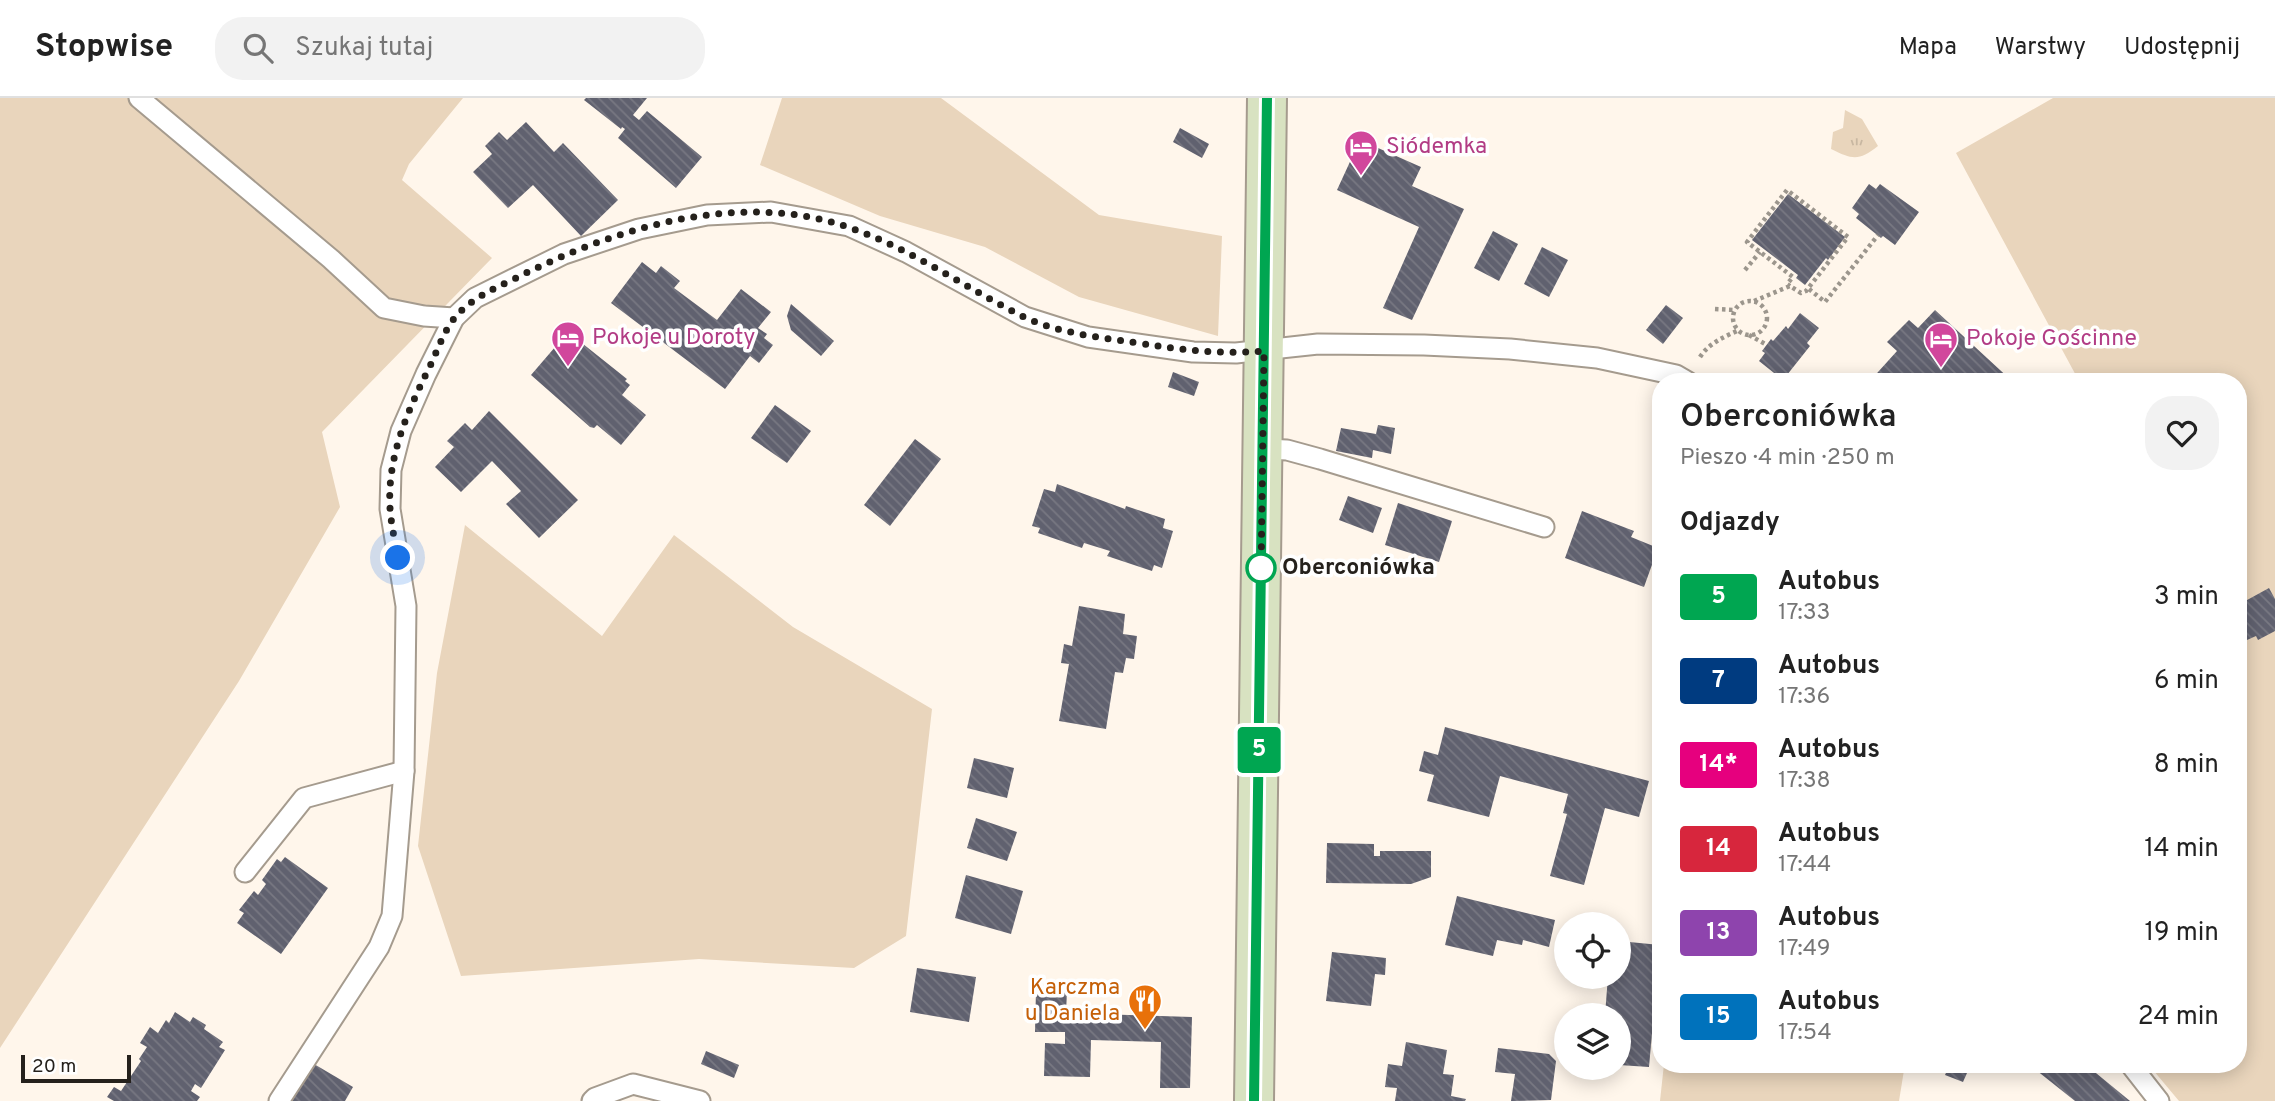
<!DOCTYPE html>
<html lang="pl">
<head>
<meta charset="utf-8">
<style>
	:root { --surface:#fff; --page:#f2f2f2; --text:#222; --muted:#767676; --line:#e0e0e0 }
	body { margin:0; font-family:Overpass,sans-serif; background:var(--page); color:var(--text); height:100vh; display:flex; flex-direction:column; font-size:26px; white-space:nowrap }
	* { box-sizing:border-box; margin:0 }
	p { font-size:23px; color:var(--muted) }
	.icon { flex:none; width:38px; height:38px; fill:none; stroke:currentColor; stroke-width:2; stroke-linecap:round; stroke-linejoin:round }
	.map { position:relative; flex:1; overflow:hidden }
	.side { position:absolute; left:1652px; top:275px; width:595px; height:700px; display:flex; flex-direction:column; background:var(--surface); border-radius:28px; box-shadow:0 4px 18px #0003 }
	.side>* { flex:none }
	.badge { padding:0 14px; border-radius:5px; font-size:24px; line-height:46px }
	.controls { position:absolute; left:1554px; top:814px; display:grid; gap:14px }
	.controls a { display:grid; place-items:center; width:77px; height:77px; border-radius:50%; background:var(--surface); box-shadow:0 4px 18px #0003; font-size:35px }
	.scale { position:absolute; left:21px; bottom:18px; width:110px; box-sizing:border-box; padding-left:7px; border:4px solid #25211c; border-top:0; font-size:19px; line-height:24px; white-space:nowrap; color:#25211c; -webkit-text-stroke:5px #fff; paint-order:stroke }
	.you { position:absolute; width:35px; height:35px; margin:-18px; border:5px solid #fff; border-radius:50%; background:#1a73e8; box-shadow:0 0 0 10px #1a73e833 }
	.map>.badge { position:absolute; translate:-50% -50%; box-shadow:0 0 0 4px #fff }
	h2 { padding:0 28px; font-size:26px; line-height:63px }
	.round { display:grid; place-items:center; flex:none; width:74px; height:74px; border-radius:28px; background:var(--page) }
	.headline { display:flex; align-items:center; justify-content:space-between; height:119px; padding:0 28px }
	h1 { font-size:33px; font-weight:600; line-height:52px }
	ul { padding:0; list-style:none }
	li { display:flex; align-items:center; gap:21px; height:84px; padding:0 28px }
	li div { flex:1 }
	li b { display:block; font-size:26px }
	li em { font-style:normal }
	li .badge { min-width:77px; font-weight:700; text-align:center }
	header { display:flex; align-items:center; gap:42px; box-sizing:border-box; height:98px; padding:0 35px; background:var(--surface); border-bottom:2px solid var(--line) }
	header strong { font-size:33px }
	nav { display:flex; gap:38px; margin-inline-start:auto; font-size:24px }
	.search { width:490px; height:63px; background:var(--page); display:flex; align-items:center; gap:18px; box-sizing:border-box; padding:0 24px; border-radius:28px; color:var(--muted); font-size:26px }
	.map>svg:first-child { display:block }
	.green { fill:#e9d5bc }
	.park { fill:url(#park-tufts) }
	.building { fill:url(#building-back-hatch) }
	.lines { fill:none; stroke-linecap:round; stroke-linejoin:round }
	.lane-casing { stroke:#a59b8e; stroke-width:23 }
	.secondary-casing { stroke:#a59b8e; stroke-width:42 }
	.path { stroke:#9c968d; stroke-width:4.5; stroke-dasharray:3.5 3.5; stroke-linecap:butt }
	.lane { stroke:#fff; stroke-width:19 }
	.secondary { stroke:#d8e2c1; stroke-width:38 }
	.line-casing { stroke:#fff; stroke-width:16 }
	.line { stroke:#00a651; stroke-width:10 }
	.walk { stroke:#25211c; stroke-width:7; stroke-dasharray:0 12.6 }
	.stop-dot { fill:#fff; stroke:#00a651; stroke-width:3.5 }
	.labels { text-anchor:middle; dominant-baseline:central; stroke-width:7; stroke-linejoin:round; paint-order:stroke }
	.hotel-label { font-size:23px; fill:#b23c85; stroke:#fff; text-anchor:start }
	.stop-label { font-size:23px; font-weight:bold; fill:#25211c; stroke:#fff; text-anchor:start }
	.food-label { font-size:23px; fill:#c56008; stroke:#fff; text-anchor:end }
</style>
</head>
<body>
<header>
<strong>Stopwise</strong>
<div class="search"><svg class="icon" aria-label="search" viewBox="0 0 24 24"><circle cx="10" cy="10" r="6"/><path d="M15 15l6 6"/></svg>Szukaj tutaj</div>
<nav><a>Mapa</a><a>Warstwy</a><a>Udostępnij</a></nav>
</header>
<div class="map">
<svg width="2275" height="1003" viewBox="0 0 2275 1003">
	<defs>
		<pattern id="park-tufts" width="24" height="20" patternUnits="userSpaceOnUse" patternTransform="scale(1.75)"><rect width="24" height="20" fill="#e9d5bc"/><path d="M3 7l-1-3M5 7V3M7 7l1-3M15 17l-1-3M17 17v-4M19 17l1-3" fill="none" stroke="#c8b7a1"/></pattern>
		<pattern id="building-back-hatch" width="6" height="6" patternUnits="userSpaceOnUse" patternTransform="scale(1.75)"><rect width="6" height="6" fill="#60616f"/><path d="M-1 5l2 2M0 0l6 6M5-1l2 2" fill="none" stroke="#787882"/></pattern>
	</defs>
	<rect width="100%" height="100%" fill="#fff6eb"/>
	<!-- green -->
	<g class="green">
		<polygon points="0,0 463,0 409,66 402,82 492,160 322,334 340,409 239,583 0,950"/>
		<polygon points="782,0 941,0 1099,117 1222,138 1218,238 1079,199 985,149 880,118 760,67"/>
		<polygon points="2053,0 2275,0 2275,1003 2179,1003 2148,966 2238,966 2238,284 2079,283 1956,55"/>
		<polygon points="465,427 602,538 674,437 793,529 932,611 906,838 854,870 699,861 461,878 418,748 437,575"/>
		<polygon points="1664,966 1905,966 1899,1003 1660,1003"/>
	</g>
	<!-- park -->
	<path class="park" d="M1845 12 1862 21 1878 48C1859 63 1853 62 1831 51L1833 34 1843 30Z"/>
	<!-- building -->
	<g class="building">
		<polygon points="586,0 647,0 633,17 639,22 647,13 702,59 676,90 618,40 625,31 622,29 621,31 584,2"/>
		<polygon points="526,24 554,54 563,45 618,102 581,138 533,87 508,110 473,74 492,56 485,48 499,34 507,42"/>
		<polygon points="1180,30 1209,46 1202,60 1173,44"/>
		<polygon points="1360,42 1421,69 1412,88 1464,111 1412,222 1383,210 1419,129 1337,92"/>
		<polygon points="1869,86 1876,91 1880,86 1919,114 1895,147 1883,138 1881,140 1856,120 1859,116 1852,110"/>
		<polygon points="1788,96 1845,139 1828,162 1826,160 1805,187 1796,180 1798,177 1752,142"/>
		<polygon points="1493,133 1518,146 1499,183 1474,170"/>
		<polygon points="1542,149 1568,162 1549,199 1524,186"/>
		<polygon points="642,164 656,175 661,168 680,183 674,190 717,222 741,191 771,214 758,230 767,236 764,240 773,247 759,265 750,258 725,291 611,205"/>
		<polygon points="791,206 834,243 821,258 791,232 787,218"/>
		<polygon points="1666,207 1683,220 1663,246 1646,232"/>
		<polygon points="1935,212 2013,284 1869,284 1897,253 1887,244 1909,222 1918,230"/>
		<polygon points="1800,215 1819,230 1807,245 1810,248 1783,282 1759,263 1765,255 1762,253 1771,241 1773,243 1786,228 1788,231"/>
		<polygon points="568,234 627,281 625,283 630,287 622,297 646,317 621,347 597,327 594,330 590,329 531,277"/>
		<polygon points="1173,274 1199,284 1194,298 1168,289"/>
		<polygon points="775,307 811,333 787,365 751,340"/>
		<polygon points="489,313 578,402 539,440 506,406 521,393 492,363 461,394 435,369 454,349 447,343 465,325 472,332"/>
		<polygon points="1378,327 1395,330 1391,356 1373,352 1372,360 1336,353 1341,330 1376,336"/>
		<polygon points="915,341 941,361 890,428 864,407"/>
		<polygon points="1057,386 1125,411 1126,408 1165,421 1163,430 1173,433 1162,470 1154,467 1152,473 1107,458 1110,453 1084,445 1082,450 1038,435 1040,430 1032,428 1044,391 1055,394"/>
		<polygon points="1348,398 1382,410 1373,435 1339,422"/>
		<polygon points="1398,405 1452,423 1439,464 1385,447"/>
		<polygon points="1582,413 1634,433 1631,439 1658,450 1644,489 1565,460"/>
		<polygon points="2269,490 2275,501 2275,533 2258,542 2256,538 2247,542 2238,527 2238,507"/>
		<polygon points="1079,508 1125,516 1123,536 1137,538 1134,561 1126,560 1123,575 1115,574 1106,631 1059,623 1069,566 1061,565 1064,546 1072,548"/>
		<polygon points="1445,629 1649,683 1639,719 1605,710 1584,787 1550,778 1567,716 1563,715 1568,696 1500,678 1489,719 1427,703 1434,677 1419,673 1424,653 1438,657"/>
		<polygon points="974,660 1014,670 1007,700 967,690"/>
		<polygon points="976,720 1017,734 1007,763 967,750"/>
		<polygon points="1327,745 1374,746 1374,758 1380,758 1380,753 1431,753 1431,779 1411,786 1326,785"/>
		<polygon points="285,759 328,790 281,856 237,825 244,815 239,812 254,793 258,797 266,786 262,782 277,761 281,764"/>
		<polygon points="966,777 1023,793 1011,836 955,820"/>
		<polygon points="1457,798 1555,822 1549,849 1523,842 1522,847 1497,842 1493,858 1445,847"/>
		<polygon points="1619,843 1660,847 1649,969 1619,967 1619,917 1605,917 1608,878 1619,878"/>
		<polygon points="1332,854 1386,860 1385,877 1375,876 1371,908 1326,903"/>
		<polygon points="917,870 976,879 969,924 910,914"/>
		<polygon points="1036,892 1067,893 1066,915 1192,919 1190,990 1160,990 1161,944 1091,942 1090,979 1044,978 1045,945 1065,946 1065,934 1035,934"/>
		<polygon points="175,914 190,924 193,919 206,927 204,931 223,944 219,949 225,952 201,990 195,986 191,993 200,999 197,1003 114,1003 107,999 114,989 121,993 141,963 139,961 147,949 140,945 150,929 158,935 166,922 169,925"/>
		<polygon points="1406,944 1447,952 1443,976 1454,977 1451,998 1466,1001 1465,1003 1395,1003 1397,990 1385,989 1388,966 1402,968"/>
		<polygon points="1498,950 1549,956 1556,963 1551,1002 1511,1003 1515,976 1495,974"/>
		<polygon points="706,953 739,967 734,980 701,966"/>
		<polygon points="314,966 353,989 345,1003 292,1003"/>
		<polygon points="1950,966 1971,966 1963,984 1945,977"/>
		<polygon points="2041,966 2085,966 2130,1003 2075,1003 2036,972"/>
	</g>
	<g class="lines">
		<!-- lane casing -->
		<g class="lane-casing">
			<g id="lane">
				<polyline points="139,0 331,161 384,210 424,218 454,220"/>
				<polyline points="1263,351 1287,352 1320,361 1544,429"/>
				<polyline points="245,774 304,700 404,673"/>
				<polyline points="2130,966 2159,1003"/>
				<polyline points="279,1003 379,849 392,818 404,673 406,508 390,411 391,372 401,333 426,276 454,220 475,200 564,156 639,131 707,117 771,114 849,128 906,154 1025,219 1088,239 1193,254 1236,255 1318,246 1424,247 1510,251 1597,260 1676,277 1688,284"/>
				<polyline points="592,1003 595,1000 633,986 700,1003"/>
			</g>
		</g>
		<!-- secondary casing -->
		<g class="secondary-casing">
			<polyline id="secondary" points="1254,1003 1267,0"/>
		</g>
		<!-- path -->
		<g class="path">
			<polyline points="1745,172 1760,154"/>
			<polyline points="1809,191 1825,204 1878,137"/>
			<polyline points="1754,203 1790,188 1801,195 1806,193 1848,139 1787,92 1747,144 1793,179 1787,186 1790,188"/>
			<circle cx="1750" cy="220" r="17"/>
			<polyline points="1715,211 1735,212"/>
			<polyline points="1749,237 1767,247"/>
			<path d="M1700 259C1709 245 1724 239 1739 232"/>
		</g>
		<!-- lane -->
		<use href="#lane" class="lane"/>
		<!-- secondary -->
		<use href="#secondary" class="secondary"/>
	</g>
	<g class="lines">
		<!-- line casing -->
		<g class="line-casing">
			<polyline id="line" points="1254,1003 1267,0"/>
		</g>
		<!-- line -->
		<use href="#line" class="line"/>
		<!-- walk -->
		<path class="walk" d="M398 460C395 443 391 426 390 410 387 358 408 312 431 266 438 251 445 230 457 217 475 198 496 190 518 179 606 135 710 101 810 119 888 134 952 183 1022 218 1055 234 1095 239 1131 244 1178 251 1216 257 1264 253L1261 477V470"/>
	</g>
	<!-- icons -->
	<defs>
		<g id="hotel-pin" transform="scale(1.75)"><path d="M0 17L-7.5 6A9.5 9.5 0 1 1 7.5 6Z" fill="#d1479c" stroke="#fff"/><path d="M-6-4.5h1.5V1H6V5H4.5V3h-9V5H-6ZM-4 0a1.8 1.8 0 1 1 3.6 0ZM.5 0V-2.5h3Q6-2.5 6 0Z" fill="#fff"/></g>
		<g id="restaurant-pin" transform="scale(1.75)"><path d="M0 17L-7.5 6A9.5 9.5 0 1 1 7.5 6Z" fill="#e8710a" stroke="#fff"/><path d="M-5-6h1v4h1v-4h1v4h1v-4h1v5L-1.5 .5V6h-2V.5L-5-1ZM5-6V6H3V1.5H1.5Q1.5-4 5-6Z" fill="#fff"/></g>
	</defs>
	<g fill-rule="evenodd">
		<use href="#hotel-pin" x="1361" y="49"/>
		<use href="#hotel-pin" x="568" y="240"/>
		<use href="#hotel-pin" x="1941" y="241"/>
		<use href="#restaurant-pin" x="1145" y="903"/>
	</g>
	<!-- markers -->
	<circle class="stop-dot" cx="1261" cy="470" r="14"/>
	<g class="labels">
		<!-- hotel labels -->
		<g class="hotel-label">
			<text x="1386" y="49">Siódemka</text>
			<text x="592" y="240">Pokoje u Doroty</text>
			<text x="1966" y="241">Pokoje Gościnne</text>
		</g>
		<!-- stop labels -->
		<g class="stop-label">
			<text x="1282" y="470">Oberconiówka</text>
		</g>
		<!-- food labels -->
		<g class="food-label">
			<text x="1120" y="890">Karczma<tspan x="1120" dy="26">u Daniela</tspan></text>
		</g>
	</g>
</svg>
<div class="controls">
<a><svg class="icon" aria-label="locate" viewBox="0 0 24 24"><circle cx="12" cy="12" r="6"/><path d="M12 2v4M12 18v4M2 12h4M18 12h4"/></svg></a>
<a><svg class="icon" aria-label="layers" viewBox="0 0 24 24"><path d="M12 4l9 5-9 5-9-5zM3 14l9 5 9-5"/></svg></a>
</div>
<div class="scale">20 m</div>
<div class="you" style="left:398px;top:460px"></div>
<b class="badge" style="left:1259px;top:652px;background:#00a651;color:#fff">5</b>
<section class="side">
<div class="headline"><div><h1>Oberconiówka</h1><p>Pieszo · 4 min · 250 m</p></div><a class="round"><svg class="icon" aria-label="heart" viewBox="0 0 24 24"><path d="M12 20l-8-8c-3-5 5-10 8-4 3-6 11-1 8 4z"/></svg></a></div>
<h2>Odjazdy</h2>
<ul>
<li><span class="badge" style="background:#00a651;color:#fff">5</span><div><b>Autobus</b><p>17:33</p></div><em>3 min</em></li>
<li><span class="badge" style="background:#003b80;color:#fff">7</span><div><b>Autobus</b><p>17:36</p></div><em>6 min</em></li>
<li><span class="badge" style="background:#e6007e;color:#fff">14*</span><div><b>Autobus</b><p>17:38</p></div><em>8 min</em></li>
<li><span class="badge" style="background:#d7263d;color:#fff">14</span><div><b>Autobus</b><p>17:44</p></div><em>14 min</em></li>
<li><span class="badge" style="background:#8e44ad;color:#fff">13</span><div><b>Autobus</b><p>17:49</p></div><em>19 min</em></li>
<li><span class="badge" style="background:#0072bc;color:#fff">15</span><div><b>Autobus</b><p>17:54</p></div><em>24 min</em></li>
</ul>
</section>
</div>
</body>
</html>
